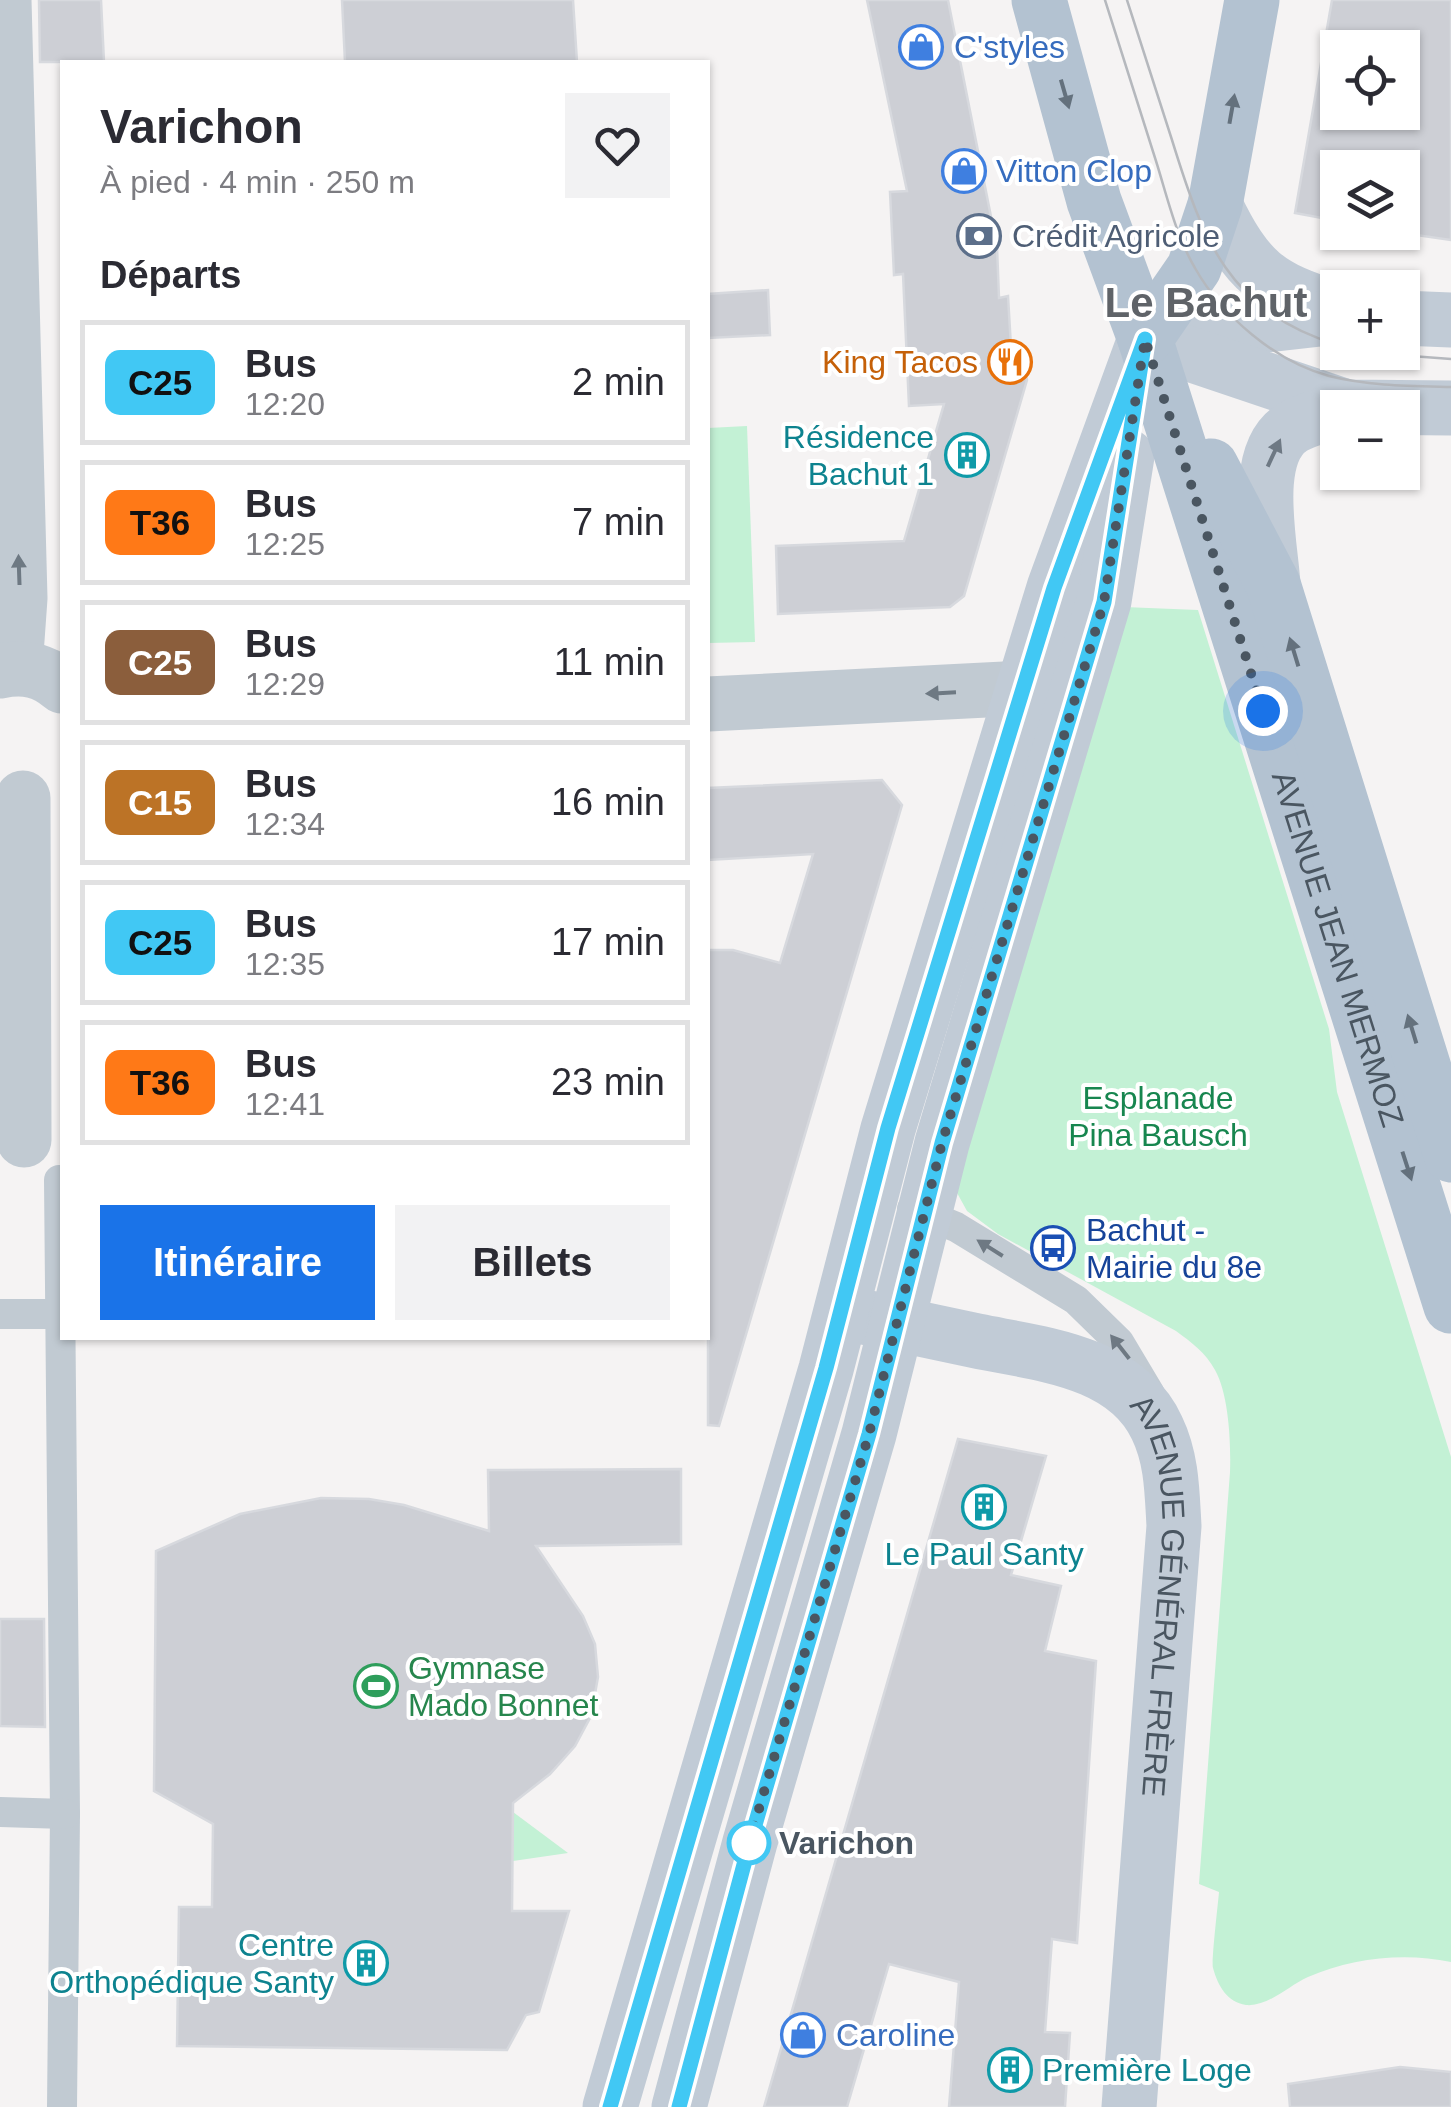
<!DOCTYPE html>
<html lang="fr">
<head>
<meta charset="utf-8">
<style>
	:root { --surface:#fff; --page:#f2f2f3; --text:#2b2b33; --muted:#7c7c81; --line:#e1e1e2; --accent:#1a73e8 }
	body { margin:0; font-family:Helvetica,sans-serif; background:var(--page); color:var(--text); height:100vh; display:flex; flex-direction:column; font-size:38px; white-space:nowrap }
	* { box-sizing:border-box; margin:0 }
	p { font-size:32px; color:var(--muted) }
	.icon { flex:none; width:55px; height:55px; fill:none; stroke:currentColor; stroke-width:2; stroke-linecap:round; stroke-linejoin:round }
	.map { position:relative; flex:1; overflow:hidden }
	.sheet { position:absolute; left:60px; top:60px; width:650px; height:1280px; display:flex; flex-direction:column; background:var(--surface); border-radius:0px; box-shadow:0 2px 8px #0004 }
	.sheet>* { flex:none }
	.badge { padding:0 20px; border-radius:15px; font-size:35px; line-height:65px }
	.controls { position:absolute; left:1320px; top:30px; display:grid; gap:20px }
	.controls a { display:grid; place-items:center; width:100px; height:100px; border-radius:0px; background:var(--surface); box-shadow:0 2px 8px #0004; font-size:50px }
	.you { position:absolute; width:50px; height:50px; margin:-25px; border:8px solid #fff; border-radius:50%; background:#1a73e8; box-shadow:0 0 0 15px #1a73e833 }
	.map>.badge { position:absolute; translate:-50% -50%; box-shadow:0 0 0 5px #fff }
	h2 { padding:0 40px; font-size:38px; line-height:90px }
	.round { display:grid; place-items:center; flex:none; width:105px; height:105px; border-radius:0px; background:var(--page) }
	.headline { display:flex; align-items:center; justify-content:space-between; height:170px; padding:0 40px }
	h1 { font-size:48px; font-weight:700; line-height:75px }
	.button { display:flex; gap:20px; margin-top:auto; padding:20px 40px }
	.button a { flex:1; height:115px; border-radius:0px; background:var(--accent); color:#fff; font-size:40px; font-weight:700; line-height:115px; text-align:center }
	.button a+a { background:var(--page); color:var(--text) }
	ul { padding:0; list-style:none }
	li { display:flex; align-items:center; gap:30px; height:125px; margin:0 20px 15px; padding:0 20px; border:5px solid var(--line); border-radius:0px }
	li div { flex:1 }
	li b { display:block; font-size:38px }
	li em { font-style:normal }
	li .badge { min-width:110px; font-weight:700; text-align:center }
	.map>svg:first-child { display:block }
	.green { fill:#c3f1d5 }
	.building { fill:#cdcfd5; stroke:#d7d9de; stroke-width:2.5; fill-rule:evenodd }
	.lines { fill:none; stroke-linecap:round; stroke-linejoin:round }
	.lane { stroke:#c1cad2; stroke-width:30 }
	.street { stroke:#c1cad2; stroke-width:55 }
	.secondary { stroke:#c1cbd6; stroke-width:55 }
	.primary { stroke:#b3c2d1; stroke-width:55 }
	.tram { stroke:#b5b8bd; stroke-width:2.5 }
	.oneway { fill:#64717d }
	.oneway2 { fill:#6e7984 }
	.oneway3 { fill:#6e7983 }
	.line-casing { stroke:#fff; stroke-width:22 }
	.line { stroke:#41c8f4; stroke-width:15 }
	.walk { stroke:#4a5661; stroke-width:10; stroke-dasharray:0 18 }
	.stop-dot { fill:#fff; stroke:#41c8f4; stroke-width:5 }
	.labels { text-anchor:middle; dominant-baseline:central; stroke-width:8; stroke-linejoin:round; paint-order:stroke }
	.shop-label { font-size:32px; fill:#366cbe; stroke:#fff; text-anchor:start }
	.service-label { font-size:32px; fill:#4e5e75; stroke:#fff; text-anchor:start }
	.food-label { font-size:32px; fill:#c56008; stroke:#fff; text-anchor:end }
	.culture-label { font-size:32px; fill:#0d838f; stroke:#fff; text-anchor:end }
	.street-label { font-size:32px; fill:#4a5661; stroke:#fff }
	.park-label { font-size:32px; fill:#17864f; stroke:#fff }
	.transit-label { font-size:32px; fill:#164399; stroke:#fff; text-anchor:start }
	.leisure-label { font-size:32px; fill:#27864d; stroke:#fff; text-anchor:start }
	.stop-label { font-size:32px; font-weight:bold; fill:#4a5661; stroke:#fff; text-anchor:start }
	.district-label { font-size:42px; font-weight:bold; fill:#5f6368; stroke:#fff }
</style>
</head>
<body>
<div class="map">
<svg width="1451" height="2107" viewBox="0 0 1451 2107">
	<rect width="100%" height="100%" fill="#f5f3f3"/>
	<!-- green -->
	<g class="green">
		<polygon points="747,426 755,642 708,643 708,428"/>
		<path d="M1124 607 1198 610 1329 1029 1337 1092 1451 1457V1962C1404 1952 1352 1958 1308 1977 1288 1986 1268 2007 1246 2005 1227 2002 1218 1986 1213 1968 1211 1963 1218 1904 1219 1892L1199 1884 1230 1472C1231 1444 1229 1395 1215 1370 1206 1353 1191 1342 1176 1331L998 1234 967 1211 956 1191Z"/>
		<polygon points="513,1812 568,1853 513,1861"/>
	</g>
	<!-- building -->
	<g class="building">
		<polygon points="39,0 101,0 104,62 40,62"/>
		<polygon points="342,0 573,0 577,62 345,62"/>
		<polygon points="867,0 948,0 997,247 999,298 1008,296 1011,347 1019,345 1027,380 964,596 950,607 778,614 776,546 904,541 944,404 909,406 903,274 894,275 890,192 907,191"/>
		<path d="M1332 0H1451V240L1402 233V168H1338V221L1295 213ZM1338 48H1402V112H1338Z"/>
		<polygon points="768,290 770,335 708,338 708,294"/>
		<polygon points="882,780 902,805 719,1426 708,1425 708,950 733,950 780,963 813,854 708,860 708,788"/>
		<polygon points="958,1439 1046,1456 1011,1575 1061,1586 1045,1651 1096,1661 1077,1943 1052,1939 1045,2032 1070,2033 1065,2107 949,2107 959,1982 889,1964 847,2107 764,2107"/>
		<polygon points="681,1469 681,1544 536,1546 583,1616 595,1644 598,1677 591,1716 575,1746 550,1774 513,1803 512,1911 569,1911 539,2012 526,2015 507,2050 177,2046 179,1907 212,1907 213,1824 154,1791 156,1551 240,1514 321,1498 369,1499 404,1505 489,1531 488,1470"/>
		<polygon points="0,1619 44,1619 45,1727 0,1726"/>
		<polygon points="1400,2067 1451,2072 1451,2107 1290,2107 1288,2084"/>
	</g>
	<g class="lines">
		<!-- lane -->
		<g class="lane">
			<polyline points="59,1180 65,1814 62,2107"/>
			<polyline points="912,1209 956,1227 1076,1300 1119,1342 1150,1394"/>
			<polyline points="0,1314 60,1314"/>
			<polyline points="0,1812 65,1814"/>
		</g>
		<!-- street -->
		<g class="street">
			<polyline points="4,0 20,598 15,668"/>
			<path d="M0 671C24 666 44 670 62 686"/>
			<polyline points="708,704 1025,688 1068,702"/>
			<polyline points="23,798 24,1140"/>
		</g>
		<!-- secondary -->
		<g class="secondary">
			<path d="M1215 205C1247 271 1267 288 1338 309"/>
			<polyline points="1402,318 1451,320"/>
			<polyline points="1158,337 1338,317"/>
			<polyline points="1145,339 1347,407 1451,408"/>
			<path d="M1273 584C1270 540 1250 453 1293 427 1306 419 1324 416 1338 410"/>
			<path id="s1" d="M864 1317C902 1325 939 1333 977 1341 1041 1354 1126 1361 1157 1428 1172 1459 1172 1492 1174 1526L1129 2107"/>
			<polyline points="610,2107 826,1369 888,1129 1054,588 1145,339"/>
			<polyline points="679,2107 750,1842 869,1434 942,1143 1104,601 1127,456"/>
		</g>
		<!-- primary -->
		<g class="primary">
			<path id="s2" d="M1039 0 1094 201 1145 339 1451 1306"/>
			<polyline points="1145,339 1194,268 1215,205 1252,0"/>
			<polyline points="1211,466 1273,584 1451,1155"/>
		</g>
		<!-- tram -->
		<g class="tram">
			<path d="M1105 0C1122 54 1139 107 1156 161 1167 196 1176 236 1195 268 1222 316 1276 362 1329 376 1369 386 1411 386 1451 387"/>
			<path d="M1127 0C1142 47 1157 93 1172 140 1203 240 1228 311 1338 345"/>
			<polyline points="1358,352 1451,359"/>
		</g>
	</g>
	<!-- one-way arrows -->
	<defs><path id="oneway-solid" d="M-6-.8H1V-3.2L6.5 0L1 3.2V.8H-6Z" transform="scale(2.5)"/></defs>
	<g class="oneway">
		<use href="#oneway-solid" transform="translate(1065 94) rotate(74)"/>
		<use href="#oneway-solid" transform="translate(1232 109) rotate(-80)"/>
		<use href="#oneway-solid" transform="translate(1294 652) rotate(-107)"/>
		<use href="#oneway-solid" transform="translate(1412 1029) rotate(-107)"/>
		<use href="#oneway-solid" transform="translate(1407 1166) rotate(72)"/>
	</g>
	<use class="oneway2" href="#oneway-solid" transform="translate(1274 453) rotate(-65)"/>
	<g class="oneway3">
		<use href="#oneway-solid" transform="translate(19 570) rotate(-92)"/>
		<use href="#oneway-solid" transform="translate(941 693) rotate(177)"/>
		<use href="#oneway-solid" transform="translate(990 1248) rotate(-148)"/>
		<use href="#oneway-solid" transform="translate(1120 1347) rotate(-128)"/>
	</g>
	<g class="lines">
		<!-- line casing -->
		<g class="line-casing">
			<polyline id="line" points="610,2107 826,1368 888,1128 1054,588 1145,339 1104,602 942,1143 869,1434 750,1842 679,2107"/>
		</g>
		<!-- line -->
		<use href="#line" class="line"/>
		<!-- walk -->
		<polyline class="walk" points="749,1843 869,1434 942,1143 1104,602 1145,339 1263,711"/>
	</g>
	<!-- icons -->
	<defs>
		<g id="shop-ring" transform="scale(2.25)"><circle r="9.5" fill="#fff" stroke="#3f7fe0" stroke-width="1.5"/><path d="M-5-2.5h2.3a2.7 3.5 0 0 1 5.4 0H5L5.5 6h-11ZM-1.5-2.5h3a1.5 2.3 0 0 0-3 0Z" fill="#3f7fe0"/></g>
		<g id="bank-ring" transform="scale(2.25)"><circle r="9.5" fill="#fff" stroke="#5c6f8a" stroke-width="1.5"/><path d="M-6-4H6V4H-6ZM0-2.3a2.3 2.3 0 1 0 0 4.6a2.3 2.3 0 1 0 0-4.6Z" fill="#5c6f8a"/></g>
		<g id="restaurant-ring" transform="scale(2.25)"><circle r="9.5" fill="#fff" stroke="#e8710a" stroke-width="1.5"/><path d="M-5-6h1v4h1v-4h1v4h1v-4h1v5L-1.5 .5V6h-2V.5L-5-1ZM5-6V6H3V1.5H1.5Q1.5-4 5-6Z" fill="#e8710a"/></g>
		<g id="building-ring" transform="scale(2.25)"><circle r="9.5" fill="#fff" stroke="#0f9aa8" stroke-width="1.5"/><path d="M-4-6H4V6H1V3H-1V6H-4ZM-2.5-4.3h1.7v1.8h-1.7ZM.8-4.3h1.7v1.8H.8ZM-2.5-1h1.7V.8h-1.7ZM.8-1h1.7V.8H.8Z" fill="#0f9aa8"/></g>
		<g id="bus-ring" transform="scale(2.25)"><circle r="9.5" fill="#fff" stroke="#1a4fb4" stroke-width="1.5"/><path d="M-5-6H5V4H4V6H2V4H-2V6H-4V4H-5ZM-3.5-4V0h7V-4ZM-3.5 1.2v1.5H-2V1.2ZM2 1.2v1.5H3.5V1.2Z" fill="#1a4fb4"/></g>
		<g id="stadium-ring" transform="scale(2.25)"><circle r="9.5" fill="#fff" stroke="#2e9e5b" stroke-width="1.5"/><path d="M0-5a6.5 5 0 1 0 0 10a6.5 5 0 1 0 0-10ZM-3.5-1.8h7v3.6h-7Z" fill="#2e9e5b"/></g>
	</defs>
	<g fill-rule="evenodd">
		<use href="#shop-ring" x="921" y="47"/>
		<use href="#shop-ring" x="964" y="171"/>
		<use href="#bank-ring" x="979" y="236"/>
		<use href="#restaurant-ring" x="1010" y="362"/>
		<use href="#building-ring" x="967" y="455"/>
		<use href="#bus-ring" x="1053" y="1248"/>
		<use href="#building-ring" x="984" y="1507"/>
		<use href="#stadium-ring" x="376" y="1686"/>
		<use href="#building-ring" x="366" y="1963"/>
		<use href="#shop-ring" x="803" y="2035"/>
		<use href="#building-ring" x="1010" y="2070"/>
	</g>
	<!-- markers -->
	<circle class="stop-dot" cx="749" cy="1843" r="20"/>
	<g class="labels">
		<!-- shop labels -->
		<g class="shop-label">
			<text x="954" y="47">C'styles</text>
			<text x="996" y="171">Vitton Clop</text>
			<text x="836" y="2035">Caroline</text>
		</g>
		<!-- service labels -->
		<g class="service-label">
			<text x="1012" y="236">Crédit Agricole</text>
		</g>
		<!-- food labels -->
		<g class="food-label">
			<text x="978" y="362">King Tacos</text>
		</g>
		<!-- culture labels -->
		<g class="culture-label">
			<text x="934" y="437">Résidence<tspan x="934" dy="37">Bachut 1</tspan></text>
			<text x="984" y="1554" text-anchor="middle">Le Paul Santy</text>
			<text x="334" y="1945">Centre<tspan x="334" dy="37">Orthopédique Santy</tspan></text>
			<text x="1042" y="2070" text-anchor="start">Première Loge</text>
		</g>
		<!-- street labels -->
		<g class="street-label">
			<text stroke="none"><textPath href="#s2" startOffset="995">AVENUE JEAN MERMOZ</textPath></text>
			<text stroke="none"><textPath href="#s1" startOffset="492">AVENUE GÉNÉRAL FRÈRE</textPath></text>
		</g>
		<!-- park labels -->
		<g class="park-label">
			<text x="1158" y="1098">Esplanade<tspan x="1158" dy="37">Pina Bausch</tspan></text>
		</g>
		<!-- transit labels -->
		<g class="transit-label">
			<text x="1086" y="1230">Bachut -<tspan x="1086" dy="37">Mairie du 8e</tspan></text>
		</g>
		<!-- leisure labels -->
		<g class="leisure-label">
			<text x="408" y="1668">Gymnase<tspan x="408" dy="37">Mado Bonnet</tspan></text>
		</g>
		<!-- stop labels -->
		<g class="stop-label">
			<text x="779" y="1843">Varichon</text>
		</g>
		<!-- district labels -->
		<g class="district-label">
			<text x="1206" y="302">Le Bachut</text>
		</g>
	</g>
</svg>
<div class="controls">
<a><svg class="icon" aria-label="locate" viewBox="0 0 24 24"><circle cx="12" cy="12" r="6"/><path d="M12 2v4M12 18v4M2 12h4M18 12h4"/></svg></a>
<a><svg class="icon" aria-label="layers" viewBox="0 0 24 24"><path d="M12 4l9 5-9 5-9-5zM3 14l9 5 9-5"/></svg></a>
<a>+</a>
<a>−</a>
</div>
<div class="you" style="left:1263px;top:711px"></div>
<section class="sheet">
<div class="headline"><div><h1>Varichon</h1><p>À pied · 4 min · 250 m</p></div><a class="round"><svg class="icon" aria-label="heart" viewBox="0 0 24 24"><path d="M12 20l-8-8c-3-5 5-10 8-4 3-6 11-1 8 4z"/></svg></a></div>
<h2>Départs</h2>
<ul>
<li><span class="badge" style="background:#41c8f4;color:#111">C25</span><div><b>Bus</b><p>12:20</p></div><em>2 min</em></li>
<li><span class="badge" style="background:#ff7917;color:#111">T36</span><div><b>Bus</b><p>12:25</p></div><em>7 min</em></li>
<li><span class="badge" style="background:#8b5e3c;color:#fff">C25</span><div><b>Bus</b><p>12:29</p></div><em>11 min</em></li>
<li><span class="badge" style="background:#bc7326;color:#fff">C15</span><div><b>Bus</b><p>12:34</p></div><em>16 min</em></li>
<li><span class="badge" style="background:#41c8f4;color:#111">C25</span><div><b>Bus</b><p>12:35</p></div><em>17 min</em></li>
<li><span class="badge" style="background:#ff7917;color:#111">T36</span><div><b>Bus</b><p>12:41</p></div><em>23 min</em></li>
</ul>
<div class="button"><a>Itinéraire</a><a>Billets</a></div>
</section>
</div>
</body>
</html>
